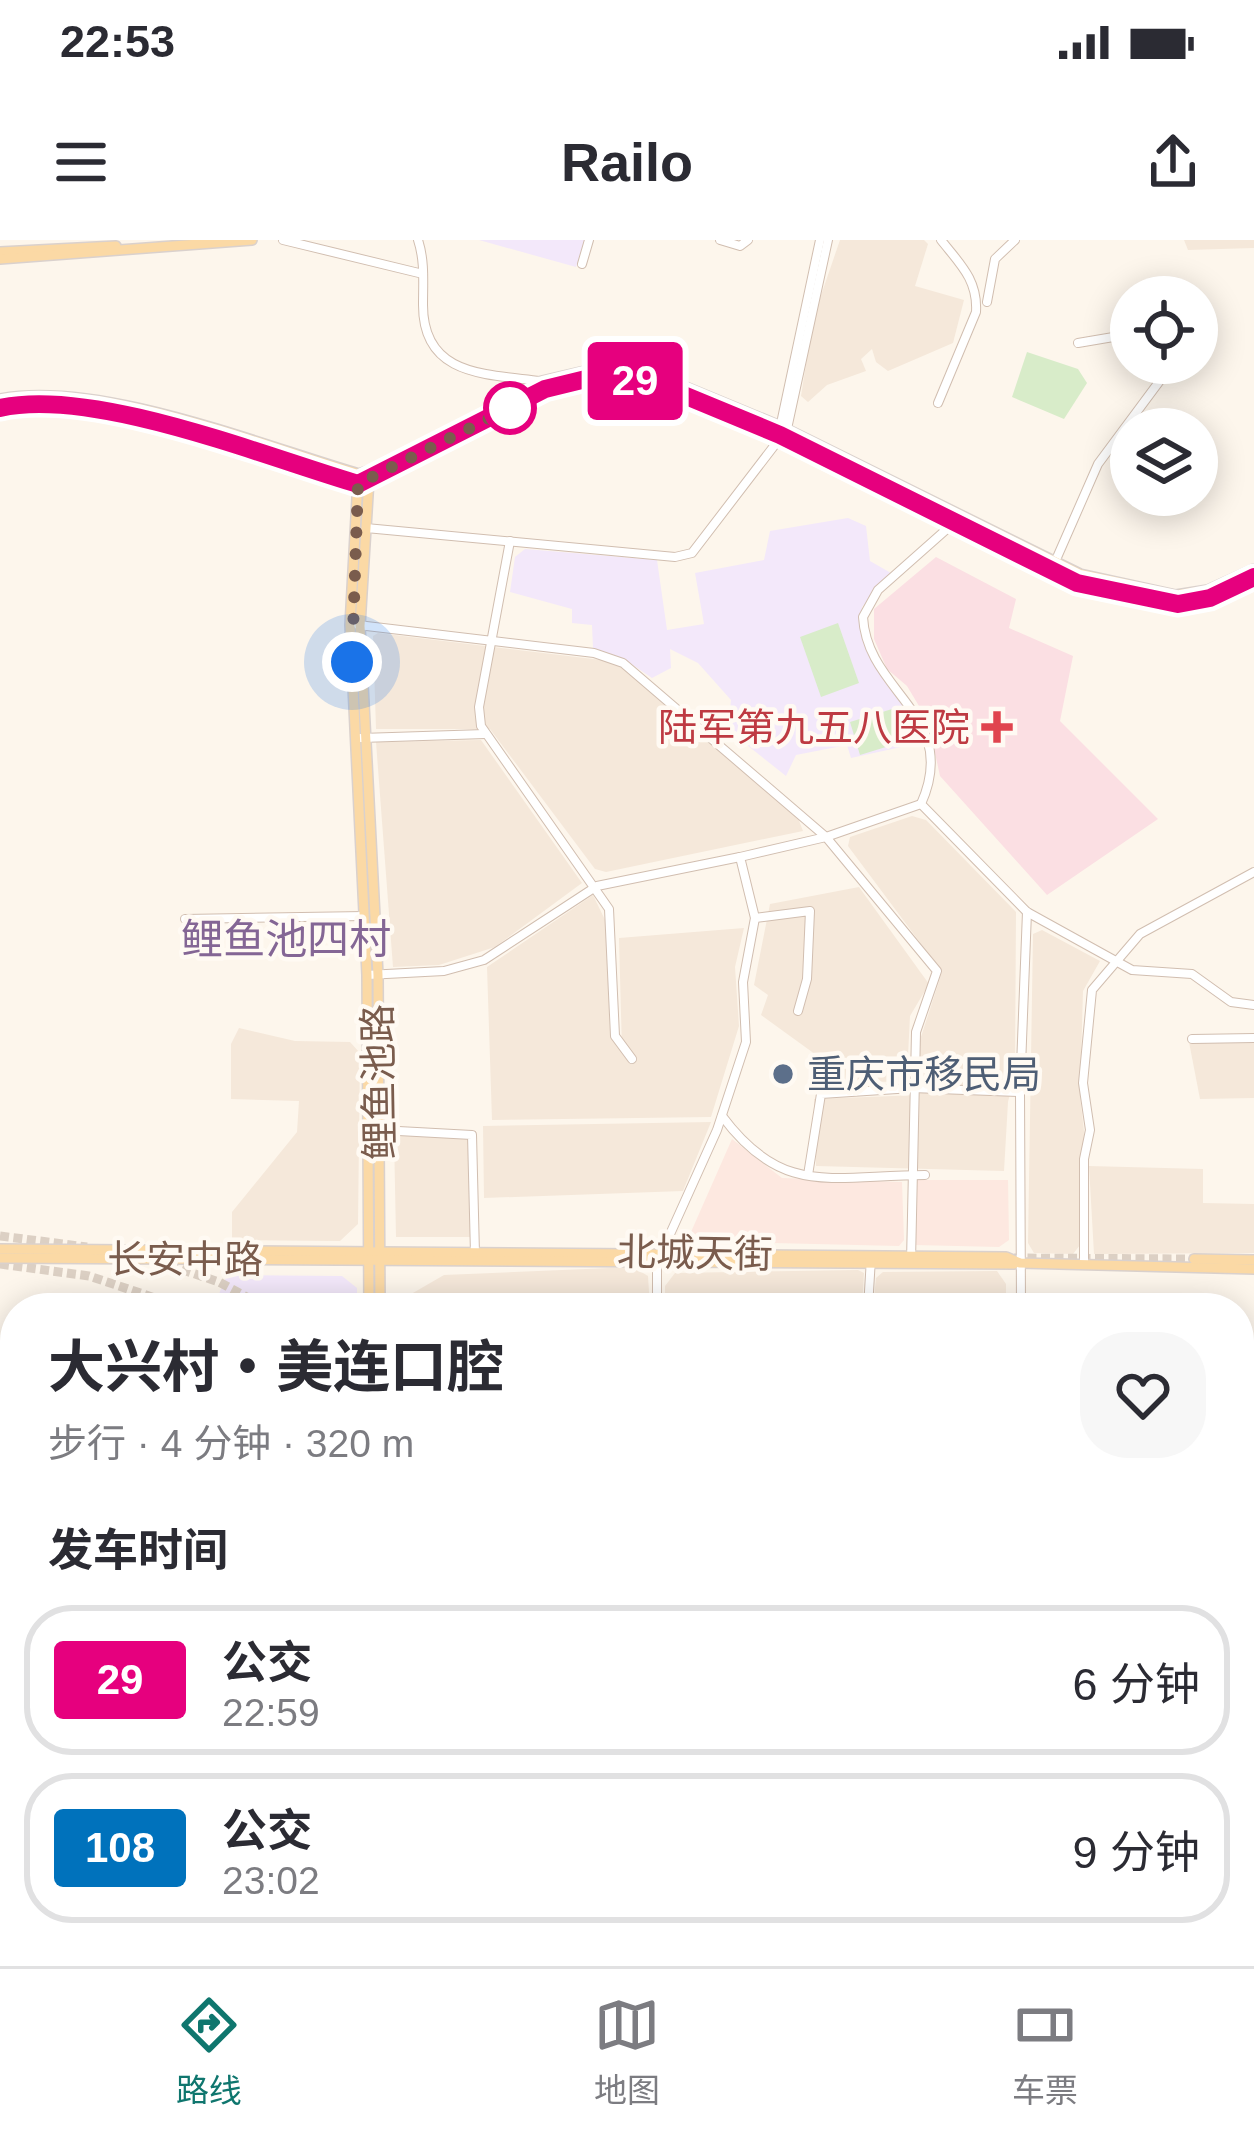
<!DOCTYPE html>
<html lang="zh">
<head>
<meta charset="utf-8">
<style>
	:root { --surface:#fff; --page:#f7f7f7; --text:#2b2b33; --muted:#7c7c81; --line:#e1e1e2; --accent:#0f766e }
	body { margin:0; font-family:Helvetica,"Noto Sans SC",sans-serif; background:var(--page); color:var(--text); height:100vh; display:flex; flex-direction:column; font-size:45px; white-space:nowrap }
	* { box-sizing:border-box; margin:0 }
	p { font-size:39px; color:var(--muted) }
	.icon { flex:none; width:66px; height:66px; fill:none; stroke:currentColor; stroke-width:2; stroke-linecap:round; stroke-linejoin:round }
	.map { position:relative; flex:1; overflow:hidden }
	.details { position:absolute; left:0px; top:1053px; width:1254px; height:675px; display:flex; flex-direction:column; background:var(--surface); border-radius:48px 48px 0 0; box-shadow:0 6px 30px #0003 }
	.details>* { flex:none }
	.badge { padding:0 24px; border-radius:9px; font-size:42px; line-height:78px }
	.tools { position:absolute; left:1110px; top:36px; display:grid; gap:24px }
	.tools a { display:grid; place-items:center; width:108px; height:108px; border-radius:50%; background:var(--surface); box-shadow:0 6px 30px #0003; font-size:60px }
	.you { position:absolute; width:60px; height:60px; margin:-30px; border:9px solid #fff; border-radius:50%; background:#1a73e8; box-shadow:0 0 0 18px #1a73e833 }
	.map>.badge { position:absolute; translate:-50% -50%; box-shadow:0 0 0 6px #fff }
	h2 { padding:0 48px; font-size:45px; line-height:108px }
	.round { display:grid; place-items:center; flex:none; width:126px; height:126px; border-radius:48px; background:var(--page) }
	.head { display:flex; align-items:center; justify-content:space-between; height:204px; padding:0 48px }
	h1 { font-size:57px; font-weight:700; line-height:90px }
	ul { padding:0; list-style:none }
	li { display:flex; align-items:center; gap:36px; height:150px; margin:0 24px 18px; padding:0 24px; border:6px solid var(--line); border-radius:48px }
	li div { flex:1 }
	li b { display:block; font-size:45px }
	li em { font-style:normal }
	li .badge { min-width:132px; font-weight:700; text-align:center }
	.status { display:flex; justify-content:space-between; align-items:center; height:84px; padding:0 60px; background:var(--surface); direction:ltr }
	.status svg { height:33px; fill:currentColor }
	header { display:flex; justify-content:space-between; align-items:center; height:156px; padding:0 48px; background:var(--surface); font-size:54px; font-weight:700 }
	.tab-bar { display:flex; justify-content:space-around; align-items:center; height:168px; border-top:3px solid var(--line); background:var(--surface); font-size:33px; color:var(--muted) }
	.tab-bar a { display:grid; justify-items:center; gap:6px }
	.tab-bar .on { color:var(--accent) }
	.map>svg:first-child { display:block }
	.residential { fill:#f5e8da }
	.commercial { fill:#fde8e0 }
	.education { fill:#f3e8fa }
	.medical { fill:#fbdfe3 }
	.green { fill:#d8ecc9 }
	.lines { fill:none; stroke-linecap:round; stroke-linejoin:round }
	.major-tunnel { stroke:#dcd0c4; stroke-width:9; stroke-dasharray:9 4.5; stroke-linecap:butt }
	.minor-casing { stroke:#d1beb0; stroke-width:10 }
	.major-casing { stroke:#dad1cd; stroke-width:12 }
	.highway-casing { stroke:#dad1cd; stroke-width:14 }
	.minor { stroke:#fff; stroke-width:8 }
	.major { stroke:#fbd9a5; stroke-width:9 }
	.highway { stroke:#f7b7a3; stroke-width:10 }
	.line-casing { stroke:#fff; stroke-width:27 }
	.line { stroke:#e6007e; stroke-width:18 }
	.walk { stroke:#7a5c4d; stroke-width:12; stroke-dasharray:0 21.6 }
	.stop-dot { fill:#fff; stroke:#e6007e; stroke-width:6 }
	.health-dot { fill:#e0444e; stroke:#fffaf3; stroke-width:4.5 }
	.service-dot { fill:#5c6f8a; stroke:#fffaf3; stroke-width:4.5 }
	.labels { text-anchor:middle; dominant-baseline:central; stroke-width:9; stroke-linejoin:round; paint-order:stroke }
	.health-label { font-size:39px; fill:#be3a42; stroke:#fffaf3; text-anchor:end }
	.service-label { font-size:39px; fill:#4e5e75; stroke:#fffaf3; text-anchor:start }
	.street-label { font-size:39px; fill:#7a5c4d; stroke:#fffaf3 }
	.neighbourhood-label { font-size:42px; fill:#846695; stroke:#fffaf3 }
</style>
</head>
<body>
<div class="status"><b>22:53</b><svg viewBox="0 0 49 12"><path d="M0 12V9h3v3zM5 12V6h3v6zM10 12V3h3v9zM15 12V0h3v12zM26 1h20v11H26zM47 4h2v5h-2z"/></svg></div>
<header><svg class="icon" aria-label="menu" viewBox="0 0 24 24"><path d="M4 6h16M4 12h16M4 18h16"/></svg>Railo<svg class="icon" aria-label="share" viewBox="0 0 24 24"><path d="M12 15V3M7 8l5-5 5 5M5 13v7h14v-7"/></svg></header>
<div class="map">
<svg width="1254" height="1726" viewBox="0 0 1254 1726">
	<rect width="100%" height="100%" fill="#fdf6ec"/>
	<!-- residential -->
	<g class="residential">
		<polygon points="840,0 924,0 928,4 915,46 964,60 953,103 888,131 876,122 872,109 861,119 866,131 827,145 808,162 801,156 807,118 817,67"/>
		<polygon points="1184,0 1254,0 1254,8 1188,10"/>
		<polygon points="378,393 610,421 640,438 798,578 803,591 606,632 595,629 490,489 376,489 373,396"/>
		<polygon points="481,500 582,643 495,707 439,725 393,727 376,502"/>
		<polygon points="912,576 926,580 1016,672 1015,833 1008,862 1004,931 816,926 814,859 919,855 920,800 942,732 848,606 850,597"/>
		<polygon points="859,647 929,744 910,776 907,836 900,842 832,841 819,817 761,775 768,755 754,745 770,664"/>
		<polygon points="593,655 607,684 610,795 622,811 619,698 744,688 735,727 739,786 711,877 492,880 487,727"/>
		<polygon points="1042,690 1100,721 1083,751 1080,856 1084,891 1080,1005 1073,1014 1034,1013 1028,1003 1033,694"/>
		<polygon points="239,788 295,801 350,802 360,813 358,984 340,1001 232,1000 232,972 297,892 299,861 231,859 231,804"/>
		<polygon points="1254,800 1254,858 1200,859 1189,802"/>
		<polygon points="711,882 683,951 484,958 483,886"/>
		<polygon points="464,894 472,901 472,997 396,997 394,896"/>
		<polygon points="1089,926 1203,929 1203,963 1254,964 1254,1013 1094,1014"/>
		<polygon points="633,1027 648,1036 650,1068 406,1068 406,1057 444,1035"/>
		<polygon points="858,1030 864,1033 862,1068 665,1068 665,1046 675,1033"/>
		<polygon points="997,1031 1006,1044 1006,1068 873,1068 876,1038 883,1032"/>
		<polygon points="0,1605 15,1612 15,1713 188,1713 211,1726 0,1726"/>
	</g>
	<!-- commercial -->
	<g class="commercial">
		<polygon points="732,899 782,938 902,942 904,1000 899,1006 687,1001"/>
		<polygon points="915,940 1008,940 1009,1000 999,1007 915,1005"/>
	</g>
	<!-- education -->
	<g class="education">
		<polygon points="479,0 585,0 576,27"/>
		<polygon points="848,278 866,286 870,321 891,333 862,367 860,388 870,418 914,474 924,502 851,518 847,505 796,515 786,536 728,490 731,460 698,423 670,409 671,428 652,438 624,419 593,408 592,385 572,383 572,369 510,352 515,317 525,309 657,320 667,390 704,384 695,333 764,320 770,291"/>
		<polygon points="227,1035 342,1036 357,1048 357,1068 213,1068"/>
	</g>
	<!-- medical -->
	<polygon class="medical" points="936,317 1016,359 1009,388 1073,416 1060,481 1158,579 1047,655 940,536 928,481 907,446 887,429 874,399 874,369"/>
	<!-- green -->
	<g class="green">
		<polygon points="1027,112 1078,129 1087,143 1064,179 1012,157"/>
		<polygon points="838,383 859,443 821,457 800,397"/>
		<polygon points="905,465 915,498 860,515 850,482"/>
		<polygon points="1254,1450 1254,1715 1239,1710 1239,1454"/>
	</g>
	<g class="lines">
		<!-- major-tunnel -->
		<g class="major-tunnel">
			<polyline points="0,996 87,1007"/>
			<polyline points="1014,1018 1194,1019"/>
			<polyline points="156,1021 219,1042 267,1068"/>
			<polyline points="0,1024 89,1036 185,1068"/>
			<polyline points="284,1726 289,1713"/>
		</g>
		<!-- minor casing -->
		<g class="minor-casing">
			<g id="minor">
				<polyline points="283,0 423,34"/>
				<path d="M418 0C425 21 423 43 423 65 423 136 485 134 540 141"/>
				<polyline points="720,0 740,6 748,0"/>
				<polyline points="582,24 589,0"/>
				<polyline points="987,62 995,19 1015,0"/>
				<polyline points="1078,103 1131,94"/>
				<path d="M938 163 976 72C978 40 960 24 941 0"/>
				<polyline points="780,188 820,0"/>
				<path d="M957 280 878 350 863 377C867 453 961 475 921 564L1027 672 1132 730 1192 734 1231 762 1254 765"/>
				<polyline points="366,288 675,317 692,313 787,189 828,0"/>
				<polyline points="510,301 479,467 481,486 609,669 615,796 632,819"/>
				<polyline points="1055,322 1098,224 1173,123"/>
				<polyline points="358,385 594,413 623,423 826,597 937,731 916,792 911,1021"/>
				<polyline points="361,498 485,494"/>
				<polyline points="755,678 810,671 807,739 798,771"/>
				<polyline points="185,679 364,676"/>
				<polyline points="367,735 444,731 484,720 597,646 740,617"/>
				<polyline points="1192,799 1254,798"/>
				<path d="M722 876C783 958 832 935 925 935"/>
				<polyline points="380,890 472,895 475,1014"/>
				<polyline points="808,935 821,854 912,848 1020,852"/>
				<polyline points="1084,1023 1084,919 1090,890 1083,843 1092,750 1140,694 1254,632"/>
				<polyline points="657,1068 657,1023 717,890 746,802 743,742 755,678 740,617 826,597 921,564"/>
				<polyline points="868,1068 871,1018"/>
				<polyline points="1021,1068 1020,852 1027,672"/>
				<polyline points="1239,1151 1254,1137"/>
				<polyline points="9,1201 15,1212"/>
				<polyline points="0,1302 15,1302"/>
				<polyline points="1239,1392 1254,1392"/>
				<polyline points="1239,1401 1254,1401"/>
				<polyline points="1239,1407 1254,1408"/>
				<polyline points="1239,1419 1254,1419"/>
				<polyline points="0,1589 15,1596"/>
				<polyline points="258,1726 263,1713"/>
				<polyline points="264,1726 282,1726"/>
				<polyline points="300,1726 305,1713"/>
				<polyline points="312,1726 331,1713"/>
				<polyline points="611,1726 616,1713"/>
				<polyline points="890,1726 895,1713"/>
			</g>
		</g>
		<!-- major casing -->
		<g class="major-casing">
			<g id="major">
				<polyline points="0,12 116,6"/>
				<polyline points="0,19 252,0"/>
				<path d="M0 159C100 140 259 205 359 234L391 223 542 141 585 131 618 132 676 143 780 186 1080 334 1176 355 1208 350 1254 329"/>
				<path d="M0 168C93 147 263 216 358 244L545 149 618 139 674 151 780 195 1077 343 1178 363 1210 359 1254 337"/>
				<polyline points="369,239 360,386 378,735 380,1068"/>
				<polyline points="358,240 350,385 367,735 369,1068"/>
				<polyline points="0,1009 1006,1017 1020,1023 1254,1029"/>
				<polyline points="0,1018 1014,1024"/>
				<polyline points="1194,1019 1254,1020"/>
				<polyline points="395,1713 433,1726"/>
				<polyline points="494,1713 523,1726"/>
				<polyline points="1111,1713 1156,1726"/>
				<polyline points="1143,1713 1189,1726"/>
			</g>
		</g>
		<!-- highway casing -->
		<g class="highway-casing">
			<g id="highway">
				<polyline points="0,1550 15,1556"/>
				<polyline points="0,1564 15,1570"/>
				<polyline points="427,1713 461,1726"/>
				<polyline points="461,1713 495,1726"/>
			</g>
		</g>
		<!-- minor -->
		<use href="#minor" class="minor"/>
		<!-- major -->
		<use href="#major" class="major"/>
		<!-- highway -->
		<use href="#highway" class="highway"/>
	</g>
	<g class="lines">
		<!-- line casing -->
		<g class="line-casing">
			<path id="line" d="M0 168C93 147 263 216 358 244L545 149 586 139H618L674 151 780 195 1077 343 1178 364 1210 358 1254 337"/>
		</g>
		<!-- line -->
		<use href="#line" class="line"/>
		<!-- walk -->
		<polyline class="walk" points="352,422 358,244 510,168"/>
	</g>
	<!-- markers -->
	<circle class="stop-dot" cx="510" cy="168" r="24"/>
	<path class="health-dot" d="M991 469h12v12h12v12h-12v12h-12v-12h-12v-12h12z"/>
	<circle class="service-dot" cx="783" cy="834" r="12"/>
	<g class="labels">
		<!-- health labels -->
		<g class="health-label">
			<text x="970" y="487">陆军第九五八医院</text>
		</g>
		<!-- service labels -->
		<g class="service-label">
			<text x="807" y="834">重庆市移民局</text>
		</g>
		<!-- street labels -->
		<g class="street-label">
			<text transform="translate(379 842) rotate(-91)">鲤鱼池路</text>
			<text transform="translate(695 1013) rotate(1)">北城天街</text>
			<text x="185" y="1019">长安中路</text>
		</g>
		<!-- neighbourhood labels -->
		<g class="neighbourhood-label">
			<text x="286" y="699">鲤鱼池四村</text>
		</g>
	</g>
</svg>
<div class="tools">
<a><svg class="icon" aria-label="locate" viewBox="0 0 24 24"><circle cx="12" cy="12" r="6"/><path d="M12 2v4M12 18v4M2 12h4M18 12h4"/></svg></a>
<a><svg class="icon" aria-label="layers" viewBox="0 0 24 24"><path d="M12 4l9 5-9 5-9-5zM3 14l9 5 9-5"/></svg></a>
</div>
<div class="you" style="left:352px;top:422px"></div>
<b class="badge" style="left:635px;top:141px;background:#e6007e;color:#fff">29</b>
<section class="details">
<div class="head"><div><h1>大兴村‧美连口腔</h1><p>步行 · 4 分钟 · 320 m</p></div><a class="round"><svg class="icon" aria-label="heart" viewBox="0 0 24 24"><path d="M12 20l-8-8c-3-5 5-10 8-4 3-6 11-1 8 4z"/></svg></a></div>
<h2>发车时间</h2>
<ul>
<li><span class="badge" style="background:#e6007e;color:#fff">29</span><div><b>公交</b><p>22:59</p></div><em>6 分钟</em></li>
<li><span class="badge" style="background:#0072bc;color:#fff">108</span><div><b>公交</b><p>23:02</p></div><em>9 分钟</em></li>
</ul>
</section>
</div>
<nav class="tab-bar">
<a class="on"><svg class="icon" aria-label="directions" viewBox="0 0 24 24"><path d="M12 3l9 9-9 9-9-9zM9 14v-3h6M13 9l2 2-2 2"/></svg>路线</a>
<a><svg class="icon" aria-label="map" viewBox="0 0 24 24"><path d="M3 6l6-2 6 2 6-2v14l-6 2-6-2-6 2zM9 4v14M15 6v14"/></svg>地图</a>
<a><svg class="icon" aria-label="tickets" viewBox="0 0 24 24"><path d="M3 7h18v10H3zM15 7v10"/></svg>车票</a>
</nav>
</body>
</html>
